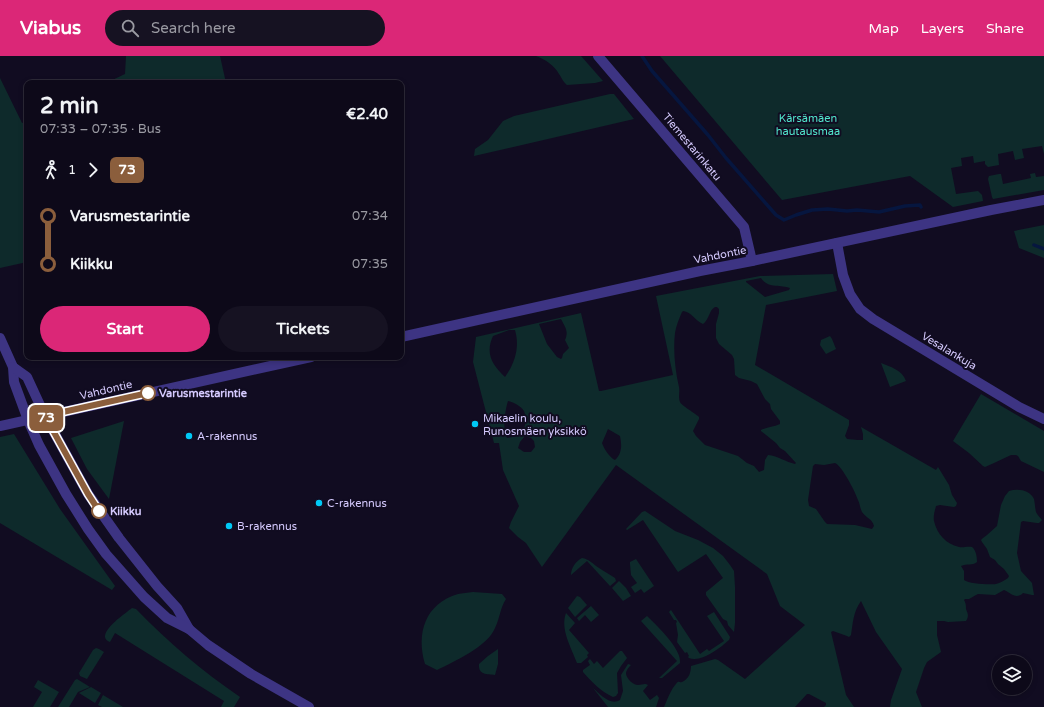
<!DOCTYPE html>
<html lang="en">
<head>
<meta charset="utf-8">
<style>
	:root { --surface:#0d0919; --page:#161222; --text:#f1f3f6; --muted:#9a9aa2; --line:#2d2a38; --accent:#db2777 }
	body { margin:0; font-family:"Varela Round",sans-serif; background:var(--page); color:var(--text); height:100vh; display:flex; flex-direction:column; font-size:15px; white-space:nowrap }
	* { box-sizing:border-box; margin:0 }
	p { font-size:13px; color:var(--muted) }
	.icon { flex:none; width:22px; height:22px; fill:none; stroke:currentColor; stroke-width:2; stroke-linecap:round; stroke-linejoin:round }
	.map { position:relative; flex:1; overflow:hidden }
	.side { position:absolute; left:24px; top:24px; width:380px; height:280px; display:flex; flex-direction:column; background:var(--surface); border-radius:8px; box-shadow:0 2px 6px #0003,0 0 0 1px var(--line) }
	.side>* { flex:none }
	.badge { padding:0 8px; border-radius:6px; font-size:14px; line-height:26px }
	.controls { position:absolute; left:992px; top:599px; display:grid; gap:8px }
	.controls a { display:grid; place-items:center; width:40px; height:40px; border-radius:50%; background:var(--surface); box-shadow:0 2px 6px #0003,0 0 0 1px var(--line); font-size:20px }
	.map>.badge { position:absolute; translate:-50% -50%; box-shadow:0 0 0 2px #fff }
	.legs { display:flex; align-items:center; gap:6px; height:44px; padding:0 16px; font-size:13px }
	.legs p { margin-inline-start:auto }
	.summary { display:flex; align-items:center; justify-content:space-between; height:68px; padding:0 16px }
	h1 { font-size:22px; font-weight:800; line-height:30px }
	.cta { display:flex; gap:8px; margin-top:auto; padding:8px 16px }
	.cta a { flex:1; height:46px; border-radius:24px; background:var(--accent); color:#fff; font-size:16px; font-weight:800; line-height:46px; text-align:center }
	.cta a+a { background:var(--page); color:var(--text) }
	ul { padding:0 16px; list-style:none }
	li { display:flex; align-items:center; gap:14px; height:48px; font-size:15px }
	li i { display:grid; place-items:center; width:6px; height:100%; margin:0 5px; background:currentColor }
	li i::after { content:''; width:10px; height:10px; margin:-5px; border:3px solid; border-radius:50%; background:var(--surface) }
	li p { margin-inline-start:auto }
	li:first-child i { background:linear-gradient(#0000 50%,currentColor 0) }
	li:last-child i { background:linear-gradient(currentColor 50%,#0000 0) }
	header { display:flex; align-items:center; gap:24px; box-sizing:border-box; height:56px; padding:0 20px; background:var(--accent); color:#fff }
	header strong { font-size:19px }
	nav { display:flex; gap:22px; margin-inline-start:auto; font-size:14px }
	.search { width:280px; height:36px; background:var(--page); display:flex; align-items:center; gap:10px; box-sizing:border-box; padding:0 14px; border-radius:22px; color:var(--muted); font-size:15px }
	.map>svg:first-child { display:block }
	.green { fill:#0e2a2b; fill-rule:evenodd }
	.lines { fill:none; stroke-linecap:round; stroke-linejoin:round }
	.stream { stroke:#06163f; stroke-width:3.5 }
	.minor { stroke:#3d3483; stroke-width:10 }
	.tertiary { stroke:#3d3483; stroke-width:10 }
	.line-1-casing { stroke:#fff; stroke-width:9 }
	.line-1 { stroke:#8b5e3c; stroke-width:6 }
	.stop-1-dot { fill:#fff; stroke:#8b5e3c; stroke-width:2 }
	.poi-dot { fill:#00c9f6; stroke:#110c21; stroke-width:1.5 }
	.labels { text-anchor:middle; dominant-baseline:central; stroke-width:4; stroke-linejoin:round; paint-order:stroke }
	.park-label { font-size:11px; fill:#51e5cc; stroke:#110c21 }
	.street-label { font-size:11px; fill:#d6cbff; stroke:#110c21 }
	.stop-label { font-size:11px; font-weight:bold; fill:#d6cbff; stroke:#110c21; text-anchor:start }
	.poi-label { font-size:11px; fill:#d6cbff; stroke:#110c21; text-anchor:start }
</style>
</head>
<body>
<header>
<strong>Viabus</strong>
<div class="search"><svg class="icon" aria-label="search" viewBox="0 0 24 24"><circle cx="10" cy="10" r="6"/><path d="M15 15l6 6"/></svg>Search here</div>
<nav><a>Map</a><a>Layers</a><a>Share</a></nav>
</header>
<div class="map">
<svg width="1044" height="651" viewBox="0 0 1044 651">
	<rect width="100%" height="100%" fill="#110c21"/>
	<!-- green -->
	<g class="green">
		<polygon points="126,0 220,0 226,27 106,27 125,18"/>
		<path d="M536 0H581L603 25 595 27 567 29C563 26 562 22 559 18 554 9 546 4 536 0Z"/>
		<polygon points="660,0 1044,0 1044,98 1042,90 1022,93 1024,102 1015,104 1013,95 998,98 999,109 988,111 985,108 985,105 974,107 973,100 961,102 962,110 951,112 956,138 978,135 982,139 983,145 953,151 910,120 782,144"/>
		<polygon points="0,22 22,67 27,65 27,206 0,212"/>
		<polygon points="610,38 614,38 634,63 474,100 475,93 488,84 503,65 514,60"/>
		<polygon points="1035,117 1036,121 1044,120 1044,134 993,143 992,141 988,123 989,120 999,118 1001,118 1003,128 1031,122 1030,118"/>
		<polygon points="1044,169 1044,202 1019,192 1014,175"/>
		<path d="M833 218 837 235 766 249 755 309 849 364V369L845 380 847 383 858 384H863V378L861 371 936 414 938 411 949 429 952 439 957 447 956 450 954 451 940 449 936 450C935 454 933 460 934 465 937 478 946 488 959 491 963 492 967 490 972 491 976 494 977 501 977 506 972 510 967 507 961 510L964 515V524C969 528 990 529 996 528 1000 527 1005 524 1008 522L1009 520 1004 513 998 508 995 504 990 501 987 493 982 486 981 484 983 482 987 479 997 470 1001 449 1005 440 1009 435C1018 432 1030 434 1034 443 1035 448 1035 452 1036 456 1037 459 1040 461 1042 464L1039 467H1037L1023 465 1021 466 1017 497 1021 515 1032 527 1034 539H1032L1023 537C1016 544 1011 537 1004 534L995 539 978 538 976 539 969 543H965L964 544C966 548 966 549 966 553 968 558 969 560 966 565L948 566 944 565H937V579L941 596 927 606 924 612 916 636 922 651H890L891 644 902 613 876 576 861 545C853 556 853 567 851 579L849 581 847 580 833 575 831 576 846 639 854 651H824L826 649V647L809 638H807L795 651H664C667 644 671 633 676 628 679 624 678 627 682 626 689 623 691 616 691 610L715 603 718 604 745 623 805 569 780 550 767 518 616 409 542 511 526 487 518 481 509 472 511 466 519 450 503 414 499 387H494L473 306 476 281 581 257 599 335H601L673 319 656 240 760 220ZM761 222C768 233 781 228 790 232L789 234 765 241 746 226V225ZM715 251H717L719 253V257L716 268V282L719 288 732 299 734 303 735 319 739 322 751 325 757 328 765 343 770 348 771 353 780 365V368C774 371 767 371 761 374V375L776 387 780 392 785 395 796 407 795 408C786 406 778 400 768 399L765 404 764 414 759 416 754 410 747 407 738 400 705 389 696 380 693 375 699 363V361C696 358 681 349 680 346 678 341 680 335 679 331 675 314 673 294 675 277 676 270 679 263 682 256L683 255C692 256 695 265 703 268 709 264 709 254 715 251ZM561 263C565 271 569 275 565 284L569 292 563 298 562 302 561 303 557 301 547 288 539 268ZM509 274H515C520 291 515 307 505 321 492 309 485 297 493 280ZM508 345C513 346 521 350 524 355 527 362 526 374 519 379 516 381 511 381 507 382 502 375 505 354 508 345ZM608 373 620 380C622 389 622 398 615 404 610 402 604 393 602 387ZM525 380 531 382 534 385 535 391 531 396H524L518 392 520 386ZM835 407C842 410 855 435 858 444 860 448 860 452 862 456 867 463 872 462 874 470L872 473 855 469 827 468 825 466 816 453 809 450 808 444 813 410 815 408 824 409Z"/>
		<polygon points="830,280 832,283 836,293 826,298 820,289 821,284"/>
		<path d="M881 307C891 311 902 314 906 325L890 331Z"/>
		<polygon points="981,338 1044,375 1044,416 1021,405 1018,400 1016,399 1011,399 994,407 985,411 983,410 969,397 953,385"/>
		<polygon points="124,365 109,443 87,413 71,382"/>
		<polygon points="14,378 60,453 115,530 112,534 0,467 0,381"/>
		<path d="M645 455 675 475 698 484 713 492 723 500 730 509 734 515 735 531V567L734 576 728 569 727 565 723 563 706 539V536C712 531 717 527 723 522L706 498 678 516 643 464 627 474 626 473 642 456Z"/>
		<path d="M582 502C589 503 593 508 599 512 604 515 610 519 615 522L616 525 610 530 587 505 571 519C571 512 576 505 582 502Z"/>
		<polygon points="636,503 654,530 644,537 641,533 635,537 631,531 637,527 631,519 630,508 630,506"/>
		<polygon points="619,525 626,532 631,540 623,545 612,532"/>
		<path d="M473 536 502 538 506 543C500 552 500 562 495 572 487 591 455 605 437 614L425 608C416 577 425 548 458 538 462 537 468 537 473 536Z"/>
		<polygon points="577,540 580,541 587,549 575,561 568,552"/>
		<polygon points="591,550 599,559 591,566 585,559 579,565 577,562"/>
		<path d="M132 552 136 553C168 586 202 615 240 641L234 651H221L224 645 115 577 110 586C93 579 126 557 132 552Z"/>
		<path d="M671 554 700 598 707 593 709 595 724 585 707 560 714 556 730 581 729 584C720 592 701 607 689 602L688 601 689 600 687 596 685 597 677 586 678 579 676 567 677 566 676 564H674L669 556Z"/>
		<path d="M566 557 575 567 569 574 589 597 587 599 588 601 581 607H577C571 591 560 573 566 557Z"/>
		<path d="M647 560C657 570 682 593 680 607L662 622H659L677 605 641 565Z"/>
		<polygon points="96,592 99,593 104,596 87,623 80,620 79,617 93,594"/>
		<path d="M498 593V608L495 619C487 618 478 619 479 608L488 600Z"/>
		<path d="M620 595H622L627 602 621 610 617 617 618 637 616 640 613 641C601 636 591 625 583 616V614L590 609 588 605 590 603 594 608 597 605 603 612Z"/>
		<path d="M628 608 631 609C629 611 626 614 626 618 627 623 633 629 638 629 643 629 644 627 648 629L643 635 650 644 657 639 659 642 656 651H608L593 632C600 638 610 650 620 644L623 635 621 619Z"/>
		<polygon points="77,623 90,631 78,636 69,651 58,651 75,624"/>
		<polygon points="38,624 59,636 50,651 33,651 42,636 34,631"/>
		<polygon points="91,631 101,637 95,647 79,637"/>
		<polygon points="103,639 123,651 102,651 98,649"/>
	</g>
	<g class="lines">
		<!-- stream -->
		<g class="stream">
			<polyline points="642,0 652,15 708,79 726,102 776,159 784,164 796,159 812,154 828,153 847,155 857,154 879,156 905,150 920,149 921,151"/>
			<polyline points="1034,189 1044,193"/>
		</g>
		<!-- minor -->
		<g class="minor">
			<polyline points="598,0 744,171 752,205"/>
			<polyline points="837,187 843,219 850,238 860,253 873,263 1019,351 1044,363"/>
			<polyline points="0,282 13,311 14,326 28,364"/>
			<polyline points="13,311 27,321 45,360"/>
		</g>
		<!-- tertiary -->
		<g class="tertiary">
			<polyline points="401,281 700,215 752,205 991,154 1044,144"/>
			<polyline points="45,360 88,438 119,482 157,530 177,552 189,573"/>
			<polyline points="28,364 39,389 66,438 88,473 106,498 144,541 167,562 189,573 208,589 251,618 309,651"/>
			<polyline points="0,370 311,301"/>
		</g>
	</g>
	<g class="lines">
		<!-- line-1 casing -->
		<g class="line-1-casing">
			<polyline id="line-1" points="99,455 88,438 45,360 148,337"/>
		</g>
		<!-- line-1 -->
		<use href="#line-1" class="line-1"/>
	</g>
	<!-- markers -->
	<g class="stop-1-dot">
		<circle cx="148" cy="337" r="7"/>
		<circle cx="99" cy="455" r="7"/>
	</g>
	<g class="poi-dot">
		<circle cx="475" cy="368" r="4"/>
		<circle cx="189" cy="380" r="4"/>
		<circle cx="319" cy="447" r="4"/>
		<circle cx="229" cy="470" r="4"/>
	</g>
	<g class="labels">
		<!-- park labels -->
		<g class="park-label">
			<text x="808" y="62">Kärsämäen<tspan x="808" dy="13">hautausmaa</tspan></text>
		</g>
		<!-- street labels -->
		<g class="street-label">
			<text transform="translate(692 91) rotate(50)">Tiemestarinkatu</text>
			<text transform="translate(720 199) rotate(-11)">Vahdontie</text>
			<text transform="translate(949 295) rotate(31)">Vesalankuja</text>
			<text transform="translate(106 334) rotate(-13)">Vahdontie</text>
		</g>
		<!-- stop labels -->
		<g class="stop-label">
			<text x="159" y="337">Varusmestarintie</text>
			<text x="110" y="455">Kiikku</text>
		</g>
		<!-- poi labels -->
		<g class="poi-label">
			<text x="483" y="362">Mikaelin koulu,<tspan x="483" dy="13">Runosmäen yksikkö</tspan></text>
			<text x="197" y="380">A-rakennus</text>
			<text x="327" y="447">C-rakennus</text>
			<text x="237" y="470">B-rakennus</text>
		</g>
	</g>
</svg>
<div class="controls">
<a><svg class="icon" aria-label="layers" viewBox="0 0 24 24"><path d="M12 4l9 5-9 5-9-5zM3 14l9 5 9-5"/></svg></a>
</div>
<b class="badge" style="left:46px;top:362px;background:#8b5e3c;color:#fff">73</b>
<section class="side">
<div class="summary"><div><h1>2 min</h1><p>07:33 – 07:35 · Bus</p></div><b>€2.40</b></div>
<div class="legs"><svg class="icon" aria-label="walk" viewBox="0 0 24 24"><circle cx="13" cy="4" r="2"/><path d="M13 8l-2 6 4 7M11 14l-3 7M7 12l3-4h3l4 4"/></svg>1<svg class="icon" aria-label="forward" viewBox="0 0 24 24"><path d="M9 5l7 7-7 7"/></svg><b class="badge" style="background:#8b5e3c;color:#fff">73</b></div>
<ul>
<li><i style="color:#8b5e3c"></i><b>Varusmestarintie</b><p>07:34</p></li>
<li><i style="color:#8b5e3c"></i><b>Kiikku</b><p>07:35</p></li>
</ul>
<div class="cta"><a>Start</a><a>Tickets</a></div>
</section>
</div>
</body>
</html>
